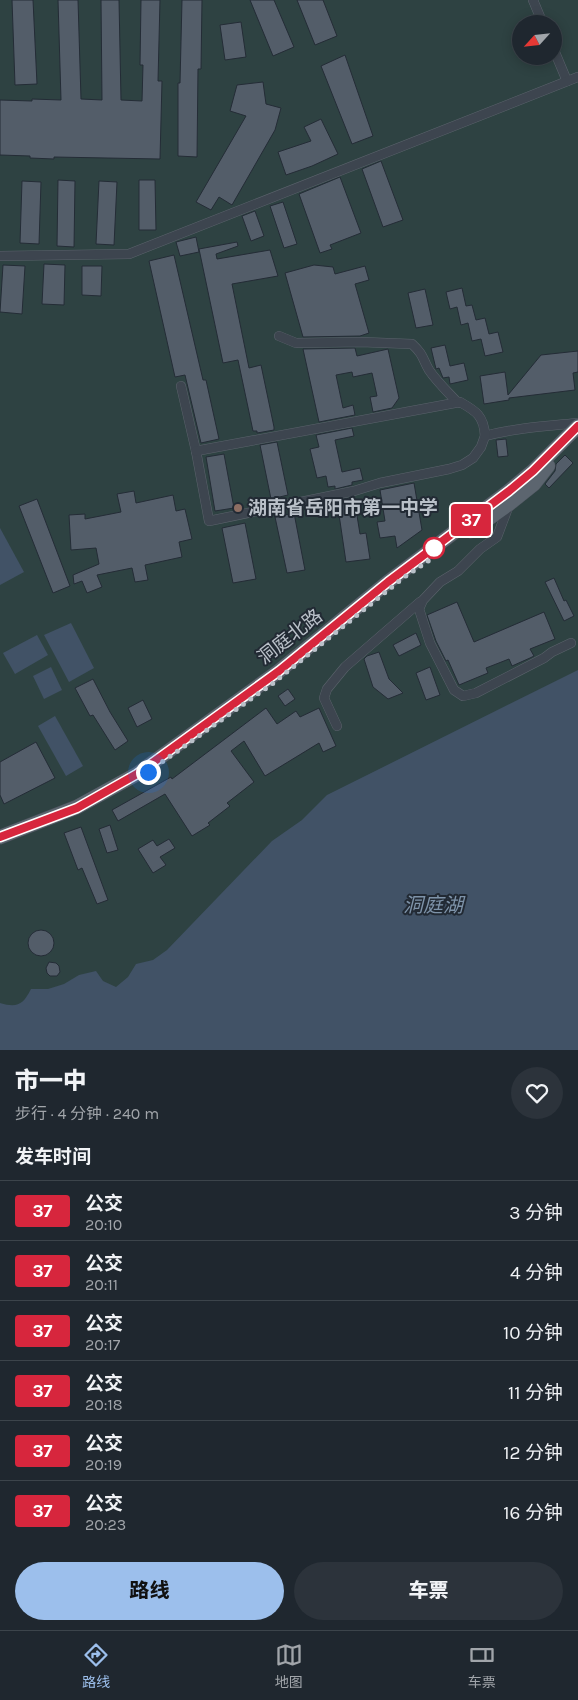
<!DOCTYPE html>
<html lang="zh">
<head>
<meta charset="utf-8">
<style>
	:root { --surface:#1f272f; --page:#2c333b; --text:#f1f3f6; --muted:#a1a5aa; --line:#3c444b; --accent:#9cbfec }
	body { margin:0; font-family:Karla,"Noto Sans SC",sans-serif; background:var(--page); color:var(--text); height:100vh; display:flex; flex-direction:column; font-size:19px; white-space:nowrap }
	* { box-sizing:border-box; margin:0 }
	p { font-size:16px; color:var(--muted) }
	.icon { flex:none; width:28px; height:28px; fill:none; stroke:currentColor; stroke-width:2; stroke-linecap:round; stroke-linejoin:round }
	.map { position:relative; height:1050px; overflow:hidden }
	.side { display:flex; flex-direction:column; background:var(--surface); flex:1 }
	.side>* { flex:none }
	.badge { padding:0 10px; border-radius:4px; font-size:18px; line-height:32px }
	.needle { width:32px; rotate:243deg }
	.controls { position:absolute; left:512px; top:15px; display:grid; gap:10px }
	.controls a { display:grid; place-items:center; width:50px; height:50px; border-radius:50%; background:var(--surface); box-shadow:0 2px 12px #0003,0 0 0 1px var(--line); font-size:25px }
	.you { position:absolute; width:25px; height:25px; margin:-12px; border:4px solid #fff; border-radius:50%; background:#1a73e8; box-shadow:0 0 0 8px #1a73e833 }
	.map>.badge { position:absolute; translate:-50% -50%; box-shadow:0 0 0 2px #fff }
	h2 { padding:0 15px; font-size:19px; line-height:45px }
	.round { display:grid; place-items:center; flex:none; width:52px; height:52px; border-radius:26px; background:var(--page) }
	.headline { display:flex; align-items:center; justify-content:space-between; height:85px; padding:0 15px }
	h1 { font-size:24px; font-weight:800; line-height:38px }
	.action { display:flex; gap:10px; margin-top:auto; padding:10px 15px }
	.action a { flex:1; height:58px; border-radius:30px; background:var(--accent); color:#111; font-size:20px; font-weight:800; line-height:58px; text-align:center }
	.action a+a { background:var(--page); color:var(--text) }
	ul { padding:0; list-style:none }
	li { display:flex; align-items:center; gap:15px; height:60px; padding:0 15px; border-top:1px solid var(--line) }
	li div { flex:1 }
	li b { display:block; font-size:19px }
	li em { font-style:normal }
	li .badge { min-width:55px; font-weight:700; text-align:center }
	.menu { display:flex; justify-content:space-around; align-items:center; height:70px; border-top:1px solid var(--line); background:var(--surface); font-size:14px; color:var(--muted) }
	.menu a { display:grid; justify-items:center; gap:2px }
	.menu .on { color:var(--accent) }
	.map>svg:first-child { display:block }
	.green { fill:#2e4242; fill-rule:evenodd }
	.water { fill:#415266 }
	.building { fill:#535d69; stroke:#242c36 }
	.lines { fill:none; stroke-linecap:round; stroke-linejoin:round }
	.minor-casing { stroke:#5b636c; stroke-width:10 }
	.primary-casing { stroke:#4a515b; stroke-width:15 }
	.minor { stroke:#3d454f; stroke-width:9 }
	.primary { stroke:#5c656f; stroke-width:14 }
	.line-casing { stroke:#fff; stroke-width:11 }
	.line { stroke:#d7263d; stroke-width:8 }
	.walk { stroke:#bac1c9; stroke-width:5; stroke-dasharray:0 9 }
	.education-dot { fill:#8d6e63; stroke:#222a34; stroke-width:2 }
	.stop-dot { fill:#fff; stroke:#d7263d; stroke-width:2.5 }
	.labels { text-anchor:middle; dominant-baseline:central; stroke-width:4; stroke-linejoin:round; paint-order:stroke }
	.poi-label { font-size:19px; font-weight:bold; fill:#bac1c9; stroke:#222a34; text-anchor:start }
	.street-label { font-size:19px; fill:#bac1c9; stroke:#222a34 }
	.water-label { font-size:20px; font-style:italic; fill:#7e93a9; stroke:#222a34 }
</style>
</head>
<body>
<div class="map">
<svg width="578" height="1050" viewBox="0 0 578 1050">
	<rect width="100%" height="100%" fill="#29343f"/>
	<!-- green -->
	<path class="green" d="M0 0H578V1050H0ZM521 24H554V56H521Z"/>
	<!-- water -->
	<g class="water">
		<polygon points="0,528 24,572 0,585"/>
		<polygon points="71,623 94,668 69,682 44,635"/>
		<polygon points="37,635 48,655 15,674 3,653"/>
		<polygon points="51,667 62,690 44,699 33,676"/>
		<path d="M578 670V1050H0V1003C17 1008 23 1005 31 989H48L64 984 79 975 96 971 103 981 116 987 128 977 136 964 153 960 167 950 272 841 302 820 327 795Z"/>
		<polygon points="55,716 83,766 66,776 38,726"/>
	</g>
	<!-- building -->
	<g class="building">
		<polygon points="12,0 33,0 37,84 15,85"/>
		<polygon points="58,0 78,0 81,99 102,100 101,0 119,0 121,100 142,101 143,65 140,65 141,0 160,0 158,81 162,81 160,159 54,157 54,159 30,158 30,156 0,155 0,100 32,101 32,99 61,100"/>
		<polygon points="182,0 202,0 201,69 198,69 197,157 178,156 178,83 180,83"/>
		<polygon points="250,0 274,0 294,47 273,56"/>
		<polygon points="297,0 323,0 337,36 315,45"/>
		<polygon points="241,22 246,57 225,60 220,25"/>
		<polygon points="345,55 373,136 352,144 321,66"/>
		<polygon points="263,82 266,104 281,108 275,130 232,205 219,197 211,210 196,202 246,116 230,111 237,85"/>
		<polygon points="321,119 338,154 312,166 286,175 278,152 311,141 304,127"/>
		<polygon points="381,161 403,220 383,227 362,169"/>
		<polygon points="340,177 361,233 330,245 332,249 320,253 299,194"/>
		<polygon points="58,180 75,181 74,247 57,246"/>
		<polygon points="139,180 155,180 156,230 139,230"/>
		<polygon points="22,181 41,182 39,244 20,243"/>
		<polygon points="99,181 117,182 114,245 96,244"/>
		<polygon points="283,202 297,244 284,248 270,206"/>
		<polygon points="255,211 264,236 251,241 242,216"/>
		<polygon points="196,237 199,252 180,256 176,242"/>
		<polygon points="237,242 238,246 216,254 217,259 270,250 278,276 232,284 249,368 261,365 274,427 274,430 257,433 257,431 253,431 238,360 223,363 199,249"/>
		<polygon points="174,255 203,380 206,380 219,439 201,443 185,375 175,377 149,261"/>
		<polygon points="44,264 65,265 64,305 42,304"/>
		<polygon points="3,265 25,266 22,314 0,312"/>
		<polygon points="314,265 333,267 335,274 365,266 369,280 355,284 369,333 360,336 303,337 285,273"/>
		<polygon points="82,266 102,266 101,296 82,295"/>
		<polygon points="462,288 466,306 472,305 476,320 485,318 489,334 498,332 503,352 485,356 481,339 472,341 468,323 461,325 457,307 450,309 446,292"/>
		<polygon points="425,289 433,325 416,328 408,293"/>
		<polygon points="445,345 450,366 464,363 468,380 450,384 449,377 443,378 439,368 436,369 431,348"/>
		<polygon points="355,348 357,356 388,349 399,398 392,408 373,412 370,397 377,396 372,373 353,377 352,372 336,375 343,408 353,405 355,415 319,422 303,349"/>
		<polygon points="578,351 578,372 573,373 575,390 509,398 509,400 484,404 480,376 505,372 508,395 541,355"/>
		<polygon points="352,428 354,436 335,440 342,472 360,468 363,480 352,482 352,485 335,489 335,486 328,487 326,476 317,478 310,449 319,447 316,435"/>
		<polygon points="506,439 508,456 498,457 496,440"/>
		<polygon points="277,442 288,495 271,499 260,445"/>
		<polygon points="224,454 234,508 215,511 206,457"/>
		<polygon points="565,455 573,463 549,488 545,484 555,471 556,464"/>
		<polygon points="414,483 422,530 397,548 395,536 380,538 377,522 385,521 380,490"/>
		<polygon points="134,491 136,503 173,495 176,511 185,509 192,539 179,542 182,557 145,565 148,580 135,582 132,568 97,575 102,587 87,593 82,581 74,584 73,575 99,564 96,548 71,550 69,515 85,514 85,519 121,512 117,494"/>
		<polygon points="354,497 360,534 366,533 370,559 346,562 337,501"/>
		<polygon points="37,499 70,586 53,593 19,506"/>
		<polygon points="294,513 305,570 287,573 275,517"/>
		<polygon points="245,523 256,579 233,583 222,528"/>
		<polygon points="554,578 564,601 566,600 574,616 564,621 545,582"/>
		<polygon points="457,602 474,642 544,612 555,639 530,649 534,656 530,658 512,666 509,659 486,668 488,673 459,685 448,660 446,661 436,641 427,615"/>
		<polygon points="416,633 421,645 399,656 393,645"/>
		<polygon points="379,652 389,679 403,693 388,699 373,687 364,659 367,656"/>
		<polygon points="430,667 440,695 426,700 416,673"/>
		<polygon points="93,679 110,712 128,741 115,750 93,715 90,716 75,688"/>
		<polygon points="288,689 295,699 285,706 278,696"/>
		<polygon points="143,700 152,719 137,727 128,708"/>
		<polygon points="266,708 277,724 296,711 300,717 319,708 336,746 323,752 319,743 265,776 244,741 231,751 254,782 227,803 230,806 208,823 210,825 192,836 165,794 118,821 112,810 171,777 172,779"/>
		<polygon points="36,742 55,778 4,804 0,795 0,762"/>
		<polygon points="110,825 118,850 107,853 99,829"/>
		<polygon points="81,827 108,900 97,904 82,868 78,870 64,833"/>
		<polygon points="169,839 175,848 160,857 166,865 153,873 138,849 153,840 157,846"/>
		<circle cx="41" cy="943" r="13"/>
		<polygon points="49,962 56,963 59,966 60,972 57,976 50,976 47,973 46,968"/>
	</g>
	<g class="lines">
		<!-- minor casing -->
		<g class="minor-casing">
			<g id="minor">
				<polyline points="533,0 543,24"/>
				<polyline points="554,50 567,81"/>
				<polyline points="0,256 129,254 578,77"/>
				<path d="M279 336 296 343 361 342 412 344C424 355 422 358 429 370 437 382 448 392 458 403"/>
				<path d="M181 386 196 451 209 521 354 491 380 483 449 469 462 465 473 458 481 447 485 436C515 428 547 426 578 423"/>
				<path d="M196 451 460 402C476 411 484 416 485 436"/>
				<polyline points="509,505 497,537 480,549 458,571 440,582 423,600 419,609 430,643 454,690 463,696 476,693 544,658 552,652 571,643"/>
				<polyline points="337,726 324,698 327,689 345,667 420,602"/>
			</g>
		</g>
		<!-- primary casing -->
		<g class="primary-casing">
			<g id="primary">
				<polyline points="471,531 509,504 534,484 548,466"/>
				<polyline points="0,837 77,807 137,774 279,671 388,582 509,491 533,471 578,426"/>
			</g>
		</g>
		<!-- minor -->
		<use href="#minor" class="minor"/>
		<!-- primary -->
		<use href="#primary" class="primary"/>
	</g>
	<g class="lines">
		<!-- line casing -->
		<g class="line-casing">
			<polyline id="line" points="0,837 77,808 137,774 279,671 388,582 509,491 533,471 578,426"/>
		</g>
		<!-- line -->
		<use href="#line" class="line"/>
		<!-- walk -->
		<polyline class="walk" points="148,772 272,684 403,578 434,557 434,548"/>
	</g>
	<!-- markers -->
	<circle class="education-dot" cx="238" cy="508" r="5"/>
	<circle class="stop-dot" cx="434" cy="548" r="10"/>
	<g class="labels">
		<!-- poi labels -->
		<g class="poi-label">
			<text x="248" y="508">湖南省岳阳市第一中学</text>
		</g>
		<!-- street labels -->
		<g class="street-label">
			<text transform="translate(290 637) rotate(-38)">洞庭北路</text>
		</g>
		<!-- water labels -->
		<g class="water-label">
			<text x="433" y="905">洞庭湖</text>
		</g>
	</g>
</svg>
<div class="controls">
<a><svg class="needle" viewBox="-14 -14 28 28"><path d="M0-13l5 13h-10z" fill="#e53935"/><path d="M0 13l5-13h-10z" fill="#a1a5aa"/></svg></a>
</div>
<div class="you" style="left:148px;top:772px"></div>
<b class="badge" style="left:471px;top:520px;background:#d7263d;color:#fff">37</b>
</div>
<section class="side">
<div class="headline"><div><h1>市一中</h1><p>步行 · 4 分钟 · 240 m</p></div><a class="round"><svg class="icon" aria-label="heart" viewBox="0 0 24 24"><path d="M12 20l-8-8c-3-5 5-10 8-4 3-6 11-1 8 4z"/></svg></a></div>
<h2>发车时间</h2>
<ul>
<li><span class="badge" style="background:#d7263d;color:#fff">37</span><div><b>公交</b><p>20:10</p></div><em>3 分钟</em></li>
<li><span class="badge" style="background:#d7263d;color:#fff">37</span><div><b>公交</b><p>20:11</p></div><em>4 分钟</em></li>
<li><span class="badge" style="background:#d7263d;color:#fff">37</span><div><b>公交</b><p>20:17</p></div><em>10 分钟</em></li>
<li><span class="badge" style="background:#d7263d;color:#fff">37</span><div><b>公交</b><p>20:18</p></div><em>11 分钟</em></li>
<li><span class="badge" style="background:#d7263d;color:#fff">37</span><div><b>公交</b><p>20:19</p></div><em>12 分钟</em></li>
<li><span class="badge" style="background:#d7263d;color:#fff">37</span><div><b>公交</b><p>20:23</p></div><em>16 分钟</em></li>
</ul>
<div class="action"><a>路线</a><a>车票</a></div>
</section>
<nav class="menu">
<a class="on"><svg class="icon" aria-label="directions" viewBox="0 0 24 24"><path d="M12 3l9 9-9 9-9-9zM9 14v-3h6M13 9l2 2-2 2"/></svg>路线</a>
<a><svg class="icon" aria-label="map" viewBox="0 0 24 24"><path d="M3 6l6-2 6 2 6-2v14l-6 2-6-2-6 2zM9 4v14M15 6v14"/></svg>地图</a>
<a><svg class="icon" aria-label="tickets" viewBox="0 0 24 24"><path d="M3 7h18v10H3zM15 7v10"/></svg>车票</a>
</nav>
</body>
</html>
